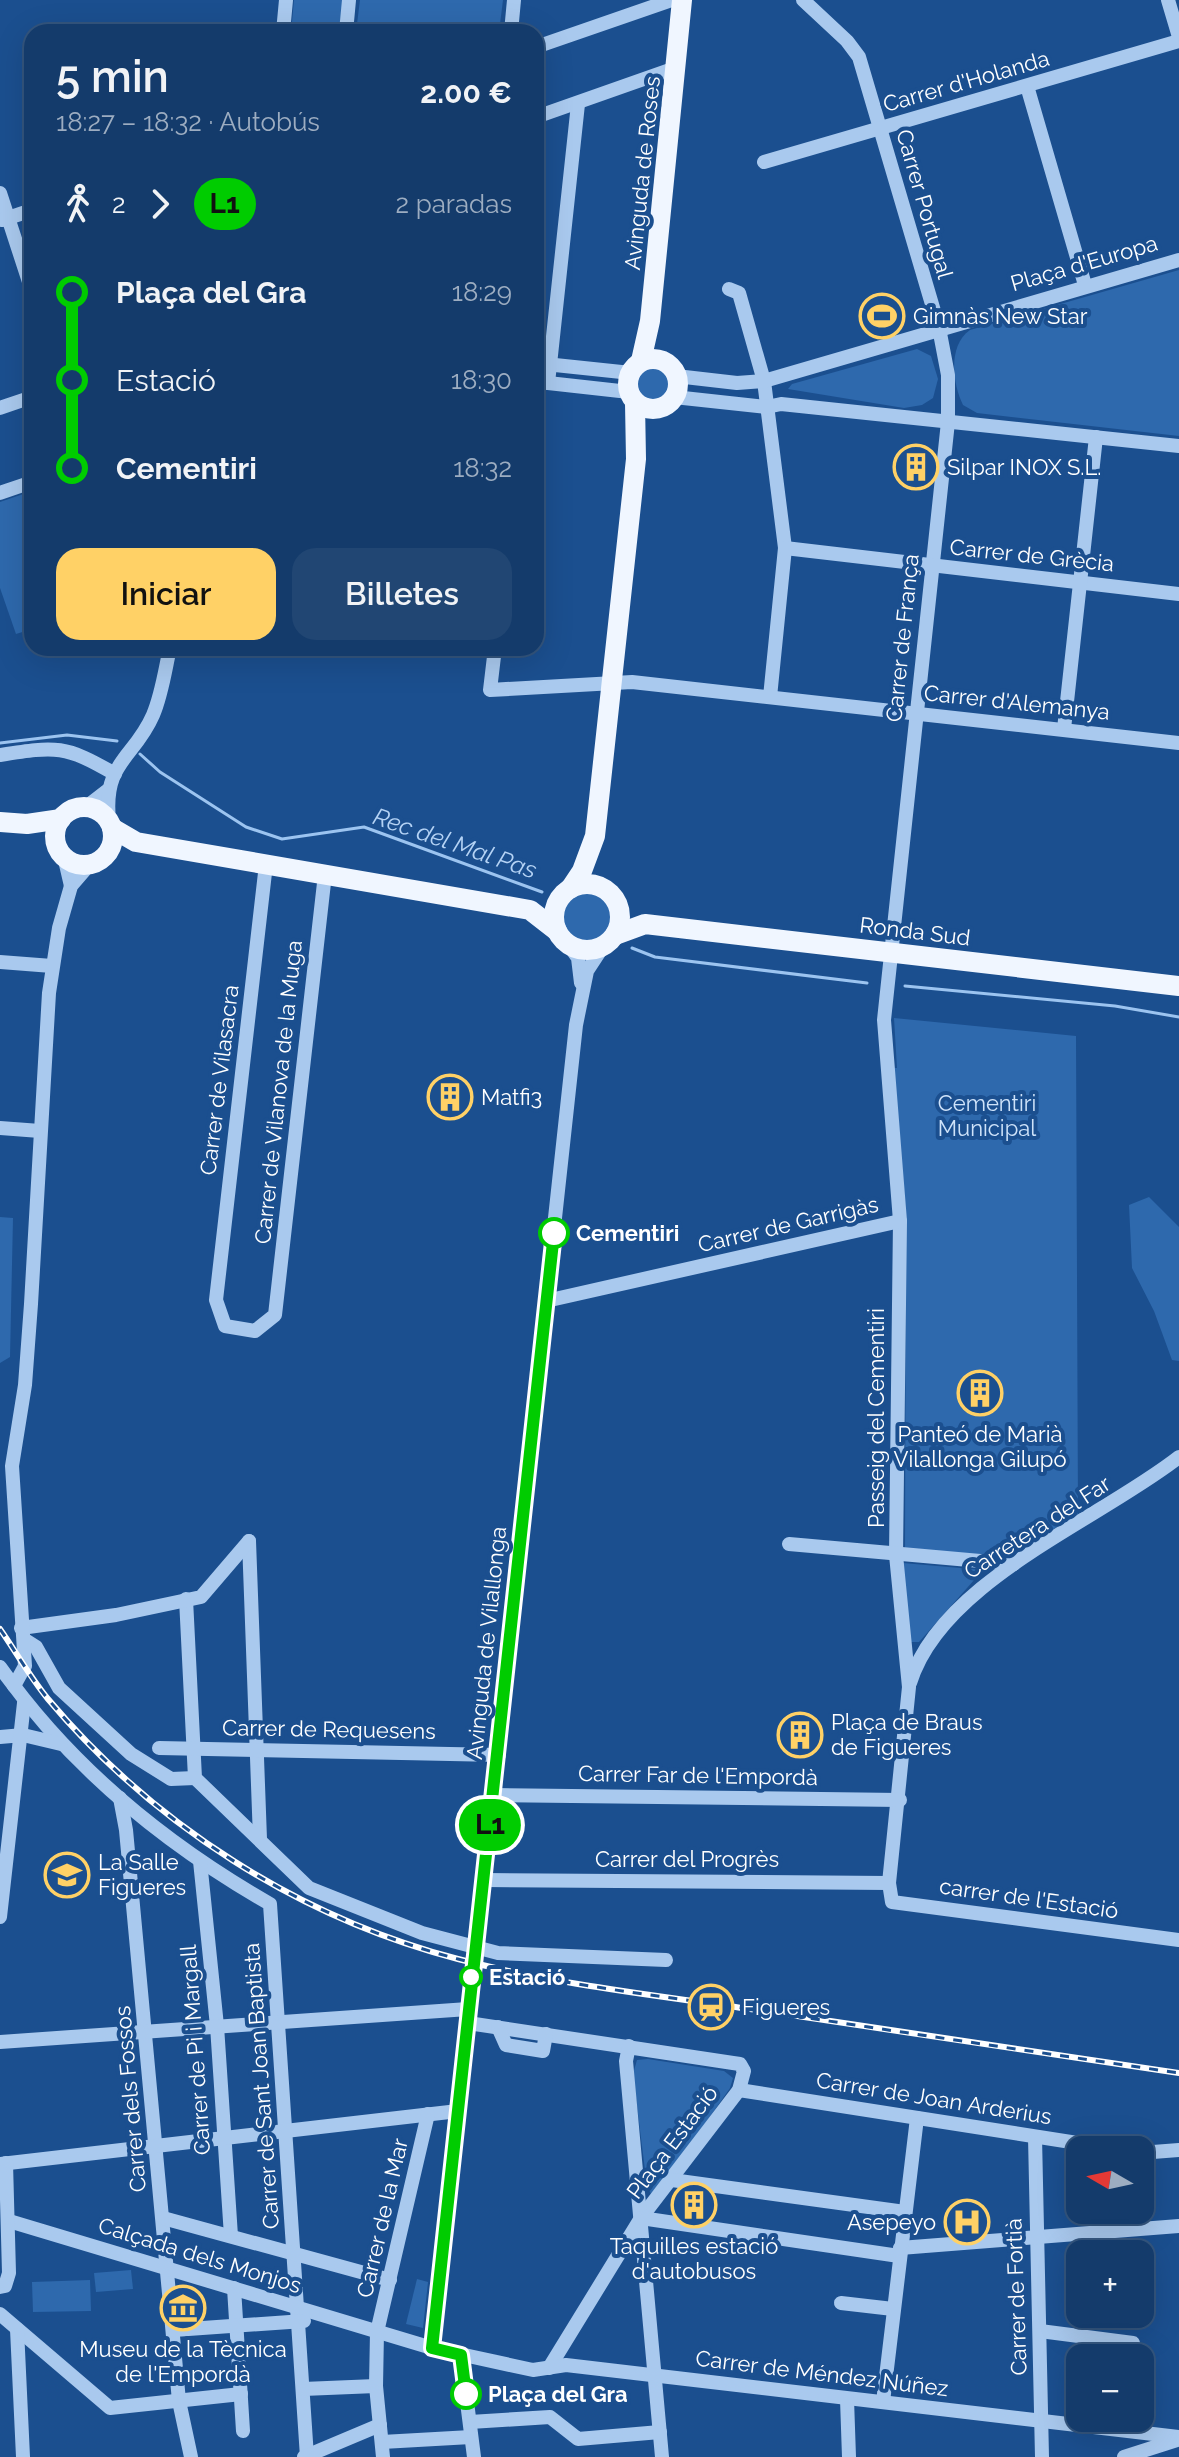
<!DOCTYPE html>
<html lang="es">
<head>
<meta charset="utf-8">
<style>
	:root { --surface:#143b6b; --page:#214673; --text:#f1f3f6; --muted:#9dadc1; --line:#33557e; --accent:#ffd166 }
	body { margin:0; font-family:Raleway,sans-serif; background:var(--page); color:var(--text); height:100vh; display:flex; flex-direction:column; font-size:30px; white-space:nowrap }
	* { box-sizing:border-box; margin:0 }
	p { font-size:26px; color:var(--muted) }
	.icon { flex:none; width:44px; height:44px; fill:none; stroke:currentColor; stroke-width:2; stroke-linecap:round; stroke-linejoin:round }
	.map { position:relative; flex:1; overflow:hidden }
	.sheet { position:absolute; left:24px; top:24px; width:520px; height:632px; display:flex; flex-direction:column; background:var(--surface); border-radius:24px; box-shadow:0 8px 32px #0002,0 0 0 2px var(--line) }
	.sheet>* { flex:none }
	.badge { padding:0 16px; border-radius:26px; font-size:28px; line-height:52px }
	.needle { width:52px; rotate:279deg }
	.controls { position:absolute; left:1066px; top:2136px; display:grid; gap:16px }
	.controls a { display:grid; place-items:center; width:88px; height:88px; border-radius:16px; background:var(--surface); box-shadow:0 8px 32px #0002,0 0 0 2px var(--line); font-size:40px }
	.map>.badge { position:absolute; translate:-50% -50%; box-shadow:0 0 0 4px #fff }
	.legs { display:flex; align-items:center; gap:12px; height:88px; padding:0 32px; font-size:26px }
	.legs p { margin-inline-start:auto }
	.headline { display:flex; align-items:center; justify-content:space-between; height:136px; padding:0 32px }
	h1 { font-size:44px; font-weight:600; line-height:60px }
	.button { display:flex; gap:16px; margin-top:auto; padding:16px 32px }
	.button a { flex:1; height:92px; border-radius:24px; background:var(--accent); color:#111; font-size:32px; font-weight:600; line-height:92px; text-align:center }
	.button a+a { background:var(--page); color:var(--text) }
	ul { padding:0 32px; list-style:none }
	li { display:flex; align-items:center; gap:28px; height:88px; font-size:30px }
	li i { display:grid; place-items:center; width:12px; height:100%; margin:0 10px; background:currentColor }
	li i::after { content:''; width:20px; height:20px; margin:-10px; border:6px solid; border-radius:50%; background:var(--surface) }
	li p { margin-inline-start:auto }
	li:first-child i { background:linear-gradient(#0000 50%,currentColor 0) }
	li:last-child i { background:linear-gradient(currentColor 50%,#0000 0) }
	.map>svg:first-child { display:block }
	.green { fill:#2e69ad }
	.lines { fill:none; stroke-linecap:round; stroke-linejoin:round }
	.stream { stroke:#9cc4f0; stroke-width:3 }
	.minor { stroke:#a9c9ee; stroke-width:14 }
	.major { stroke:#f0f6ff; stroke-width:20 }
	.rail-casing { stroke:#fff; stroke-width:6 }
	.rail { stroke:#1b4f8f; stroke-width:3; stroke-dasharray:9; stroke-linecap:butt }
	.line-1-casing { stroke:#fff; stroke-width:18 }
	.line-1 { stroke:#0c0; stroke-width:12 }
	.stop-1-dot { fill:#fff; stroke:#0c0; stroke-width:4 }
	.labels { text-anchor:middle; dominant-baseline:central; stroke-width:8; stroke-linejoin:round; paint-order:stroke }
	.street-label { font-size:22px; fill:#fff; stroke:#1b4f8f }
	.poi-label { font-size:22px; fill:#fff; stroke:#1b4f8f; text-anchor:start }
	.park-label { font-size:22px; fill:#cfe3fa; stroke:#1b4f8f }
	.stop-label { font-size:22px; font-weight:bold; fill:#fff; stroke:#1b4f8f; text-anchor:start }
	.water-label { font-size:24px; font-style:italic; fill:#b5d3f5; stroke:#1b4f8f }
</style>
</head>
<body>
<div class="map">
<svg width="1179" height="2457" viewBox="0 0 1179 2457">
	<rect width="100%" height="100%" fill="#1b4f8f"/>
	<!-- green -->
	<g class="green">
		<polygon points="294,0 343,0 339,32 291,32"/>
		<polygon points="360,0 503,0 499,32 356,32"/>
		<path d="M1179 270V436L977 413 963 405C952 383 948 345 970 330Z"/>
		<polygon points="917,349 931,356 938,379 933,398 922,405 904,408 788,389 792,384"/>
		<circle cx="653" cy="384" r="18"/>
		<polygon points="32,491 32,629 16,634 0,588 0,502"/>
		<circle cx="587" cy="917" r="26"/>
		<polygon points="894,1018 1076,1036 1078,1514 1008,1557 905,1550 906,1214 894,1068 897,1068"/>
		<polygon points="1149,1197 1179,1227 1179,1361 1172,1360 1154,1311 1132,1268 1129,1205"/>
		<polygon points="0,1217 13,1218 10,1357 0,1363"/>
		<polygon points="903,1563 983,1570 919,1642 909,1642"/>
		<polygon points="648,2059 724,2071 733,2078 730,2088 658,2191 651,2194 647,2186 633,2074 637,2060"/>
		<polygon points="131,2270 133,2289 96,2292 94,2273"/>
		<polygon points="417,2279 428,2282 423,2328 406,2324"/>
		<polygon points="90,2280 91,2311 33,2312 32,2282"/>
	</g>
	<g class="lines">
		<!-- stream -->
		<g class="stream">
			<polyline points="0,743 67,735 117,741"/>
			<polyline points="140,754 160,772 246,827 282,839 364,827 542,892"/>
			<polyline points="632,948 655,957 867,983"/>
			<polyline points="905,986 1115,1006 1179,1017"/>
		</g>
		<!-- minor -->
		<g class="minor">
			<polyline points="803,0 847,41 859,57 939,328 948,375 948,422 884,1020 900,1221 896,1555 909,1687 889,1883 892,1902 1179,1940"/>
			<polyline points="1168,0 1179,37"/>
			<polyline points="283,32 286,0"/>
			<polyline points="346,32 349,0"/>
			<polyline points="511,32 514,0"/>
			<polyline points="536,47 672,0"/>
			<polyline points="1027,86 1085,285"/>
			<polyline points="536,117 678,67"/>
			<polyline points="764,162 1179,41"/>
			<polyline points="0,193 32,291"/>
			<polyline points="2,220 32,210"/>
			<polyline points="729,289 739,293 764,381 785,548 770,697"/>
			<polyline points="536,363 631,373"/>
			<polyline points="676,376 737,383 764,381 1179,260"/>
			<polyline points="536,382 548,383 578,104"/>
			<polyline points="548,383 629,392"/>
			<polyline points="674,397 767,407 781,404 1179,446"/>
			<polyline points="0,408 32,397"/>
			<polyline points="0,493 32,482"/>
			<polyline points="785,548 1179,594"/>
			<polyline points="495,648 490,690 632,682 1179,743"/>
			<polyline points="1064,729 1096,437"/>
			<path d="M0 755C57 746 65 745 115 774"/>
			<polyline points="86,807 108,790"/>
			<path d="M109 820C103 761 134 759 153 715 162 694 165 670 170 648"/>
			<polyline points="64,856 71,886"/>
			<polyline points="266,864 216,1300 225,1326 255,1331 275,1315 325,874"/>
			<polyline points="568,944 578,958 581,983"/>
			<polyline points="0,962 52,966"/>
			<polyline points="0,1128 40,1131"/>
			<polyline points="546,1301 900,1221"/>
			<polyline points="249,1541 260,1839"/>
			<polyline points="789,1544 1014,1564"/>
			<polyline points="186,1599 195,1778 309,1888 422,1933 498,1953 666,1960"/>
			<polyline points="21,1628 116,1615 201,1597 249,1541"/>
			<polyline points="25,1640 36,1647 59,1688 131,1754 171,1779 195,1778"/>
			<path d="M0 1667C70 1766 165 1844 270 1904L307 2457"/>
			<path d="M910 1683C941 1581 1099 1520 1179 1457"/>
			<polyline points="14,1686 25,1666 12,1466 25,1385 31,1304 49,993 59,928 71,886 90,864"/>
			<polyline points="0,1737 23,1735 61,1744"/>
			<polyline points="159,1748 499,1755"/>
			<polyline points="495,1795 900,1800"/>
			<polyline points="120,1798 126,1830 179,2401 191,2457"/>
			<polyline points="200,1861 217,2026 231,2236"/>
			<polyline points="485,1880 889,1883"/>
			<polyline points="0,1917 24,1703"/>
			<polyline points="468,2023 733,2063 740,2064 744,2071 739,2090 641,2218 549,2368"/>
			<polyline points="498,2027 506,2045 543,2051 546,2034"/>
			<polyline points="0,2042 468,2009"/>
			<polyline points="629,2046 626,2061 662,2457"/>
			<polyline points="739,2090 1122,2150"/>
			<polyline points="1035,2137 1042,2457"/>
			<polyline points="1140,2153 1179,2150"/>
			<polyline points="0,2164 458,2111"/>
			<polyline points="672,2180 905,2212"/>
			<polyline points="163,2218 390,2280"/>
			<polyline points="641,2218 899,2256"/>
			<polyline points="9,2221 432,2348 533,2370 566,2365 1179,2437"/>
			<polyline points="900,2248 1179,2226"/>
			<polyline points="0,2287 5,2286 9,2273 6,2163"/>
			<polyline points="234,2288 243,2431"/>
			<polyline points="841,2303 893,2309"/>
			<polyline points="0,2314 110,2408 241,2394"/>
			<polyline points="17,2329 23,2457"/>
			<polyline points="174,2330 304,2321"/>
			<polyline points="1040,2331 1133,2343"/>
			<polyline points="432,2348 576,1025 587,971 604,945"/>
			<polyline points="461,2355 474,2457"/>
			<polyline points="303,2389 376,2386"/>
			<polyline points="847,2399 849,2457"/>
			<polyline points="883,2402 917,2118"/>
			<polyline points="470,2422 550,2417 578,2439 660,2432"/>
			<polyline points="382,2442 471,2437"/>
			<polyline points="304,2457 380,2425"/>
			<polyline points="383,2457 376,2386 377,2332 428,2114"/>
			<polyline points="1124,2457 1177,2440"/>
		</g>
		<!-- major -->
		<g class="major">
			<circle cx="653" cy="384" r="25"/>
			<polyline points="641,361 650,321 682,0"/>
			<circle cx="84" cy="836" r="29"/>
			<polyline points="0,822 27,824 61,819"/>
			<polyline points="112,828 136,842 530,910 557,931"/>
			<circle cx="587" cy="917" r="33"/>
			<polyline points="570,889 582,871 595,836 636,459 635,403"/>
			<polyline points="615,935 645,924 1179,986"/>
		</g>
		<!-- rail casing -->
		<g class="rail-casing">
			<path id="rail" d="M0 1629C16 1652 30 1677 48 1699 154 1825 300 1918 458 1959 554 1984 653 1995 750 2009 893 2031 1036 2052 1179 2073"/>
		</g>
		<!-- rail -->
		<use href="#rail" class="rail"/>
	</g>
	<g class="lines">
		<!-- line-1 casing -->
		<g class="line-1-casing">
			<polyline id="line-1" points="466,2394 461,2355 432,2348 554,1233"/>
		</g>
		<!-- line-1 -->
		<use href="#line-1" class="line-1"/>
	</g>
	<!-- icons -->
	<defs>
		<g id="stadium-ring" transform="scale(2.3)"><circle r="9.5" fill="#1b4f8f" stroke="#ffd166" stroke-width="1.5"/><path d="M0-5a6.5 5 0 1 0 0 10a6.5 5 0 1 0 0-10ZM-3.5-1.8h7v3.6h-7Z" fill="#ffd166"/></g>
		<g id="building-ring" transform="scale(2.3)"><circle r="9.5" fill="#1b4f8f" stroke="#ffd166" stroke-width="1.5"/><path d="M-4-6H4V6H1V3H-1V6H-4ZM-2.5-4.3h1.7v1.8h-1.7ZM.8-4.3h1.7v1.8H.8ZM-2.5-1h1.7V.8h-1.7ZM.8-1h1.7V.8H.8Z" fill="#ffd166"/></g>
		<g id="school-ring" transform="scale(2.3)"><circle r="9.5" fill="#1b4f8f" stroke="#ffd166" stroke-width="1.5"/><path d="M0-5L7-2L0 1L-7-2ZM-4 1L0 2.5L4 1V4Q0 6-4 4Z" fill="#ffd166"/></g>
		<g id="station-ring" transform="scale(2.3)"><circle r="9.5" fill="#1b4f8f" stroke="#ffd166" stroke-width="1.5"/><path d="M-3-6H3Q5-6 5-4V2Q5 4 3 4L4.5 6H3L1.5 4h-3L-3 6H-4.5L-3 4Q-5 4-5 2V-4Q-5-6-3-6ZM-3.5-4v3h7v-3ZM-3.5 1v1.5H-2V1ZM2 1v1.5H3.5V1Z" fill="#ffd166"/></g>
		<g id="hospital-ring" transform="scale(2.3)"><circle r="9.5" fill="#1b4f8f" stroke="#ffd166" stroke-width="1.5"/><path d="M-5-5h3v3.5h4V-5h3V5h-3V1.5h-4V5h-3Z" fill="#ffd166"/></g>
		<g id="museum-ring" transform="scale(2.3)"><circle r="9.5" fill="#1b4f8f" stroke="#ffd166" stroke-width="1.5"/><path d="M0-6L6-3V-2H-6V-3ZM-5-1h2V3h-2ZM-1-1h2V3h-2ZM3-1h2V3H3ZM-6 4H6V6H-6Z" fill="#ffd166"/></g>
	</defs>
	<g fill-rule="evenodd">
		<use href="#stadium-ring" x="882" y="316"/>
		<use href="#building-ring" x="916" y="467"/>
		<use href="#building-ring" x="450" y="1097"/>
		<use href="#building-ring" x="980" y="1393"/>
		<use href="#building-ring" x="800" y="1735"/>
		<use href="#school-ring" x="67" y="1875"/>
		<use href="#station-ring" x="711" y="2007"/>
		<use href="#building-ring" x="694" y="2205"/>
		<use href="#hospital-ring" x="967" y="2222"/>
		<use href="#museum-ring" x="183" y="2308"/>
	</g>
	<!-- markers -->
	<g class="stop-1-dot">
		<circle cx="554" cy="1233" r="14"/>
		<circle cx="471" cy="1977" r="10"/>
		<circle cx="466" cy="2394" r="14"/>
	</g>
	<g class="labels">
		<!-- street labels -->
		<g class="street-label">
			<text transform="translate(966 81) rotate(-16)">Carrer d'Holanda</text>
			<text transform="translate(642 173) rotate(-84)">Avinguda de Roses</text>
			<text transform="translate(925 204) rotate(74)">Carrer Portugal</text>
			<text transform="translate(1084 263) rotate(-16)">Plaça d'Europa</text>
			<text transform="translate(1032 555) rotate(6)">Carrer de Grècia</text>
			<text transform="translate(902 638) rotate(-84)">Carrer de França</text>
			<text transform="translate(1017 702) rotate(6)">Carrer d'Alemanya</text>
			<text transform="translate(915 931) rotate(7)">Ronda Sud</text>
			<text transform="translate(219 1080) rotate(-83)">Carrer de Vilasacra</text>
			<text transform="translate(278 1092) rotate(-84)">Carrer de Vilanova de la Muga</text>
			<text transform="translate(788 1224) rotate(-13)">Carrer de Garrigàs</text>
			<text transform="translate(876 1418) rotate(-90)">Passeig del Cementiri</text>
			<text transform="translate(1037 1527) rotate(-33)">Carretera del Far</text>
			<text transform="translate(486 1643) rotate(-84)">Avinguda de Vilallonga</text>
			<text transform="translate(329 1729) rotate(1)">Carrer de Requesens</text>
			<text transform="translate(698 1775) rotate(1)">Carrer Far de l'Empordà</text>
			<text x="687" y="1859">Carrer del Progrès</text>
			<text transform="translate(1029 1898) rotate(8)">carrer de l'Estació</text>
			<text transform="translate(195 2050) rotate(-94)">Carrer de Pi i Margall</text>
			<text transform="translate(261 2086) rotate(-94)">Carrer de Sant Joan Baptista</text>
			<text transform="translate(934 2098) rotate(9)">Carrer de Joan Arderius</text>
			<text transform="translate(130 2099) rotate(-95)">Carrer dels Fossos</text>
			<text transform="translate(672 2142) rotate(-53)">Plaça Estació</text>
			<text transform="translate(382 2218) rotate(-77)">Carrer de la Mar</text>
			<text transform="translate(200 2255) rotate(17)">Calçada dels Monjos</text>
			<text transform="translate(1016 2297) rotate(-92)">Carrer de Fortià</text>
			<text transform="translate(822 2373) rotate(7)">Carrer de Méndez Núñez</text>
		</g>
		<!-- poi labels -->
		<g class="poi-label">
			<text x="913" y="316">Gimnàs New Star</text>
			<text x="947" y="467">Silpar INOX S.L.</text>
			<text x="481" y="1097">Matfi3</text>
			<text x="980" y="1434" text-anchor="middle">Panteó de Marià<tspan x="980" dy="25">Vilallonga Gilupó</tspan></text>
			<text x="831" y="1722">Plaça de Braus<tspan x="831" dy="25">de Figueres</tspan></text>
			<text x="98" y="1862">La Salle<tspan x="98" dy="25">Figueres</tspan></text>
			<text x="742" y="2007">Figueres</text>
			<text x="936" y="2222" text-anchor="end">Asepeyo</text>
			<text x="694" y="2246" text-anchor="middle">Taquilles estació<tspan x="694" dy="25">d'autobusos</tspan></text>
			<text x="183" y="2349" text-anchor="middle">Museu de la Tècnica<tspan x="183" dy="25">de l'Empordà</tspan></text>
		</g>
		<!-- park labels -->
		<g class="park-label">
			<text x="987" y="1103">Cementiri<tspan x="987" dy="25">Municipal</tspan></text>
		</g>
		<!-- stop labels -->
		<g class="stop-label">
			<text x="576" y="1233">Cementiri</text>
			<text x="489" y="1977">Estació</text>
			<text x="488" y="2394">Plaça del Gra</text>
		</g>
		<!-- water labels -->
		<g class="water-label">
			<text transform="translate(455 843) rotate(19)">Rec del Mal Pas</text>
		</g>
	</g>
</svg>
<div class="controls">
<a><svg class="needle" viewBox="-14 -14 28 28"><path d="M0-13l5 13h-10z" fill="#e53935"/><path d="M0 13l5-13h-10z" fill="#9dadc1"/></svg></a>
<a>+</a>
<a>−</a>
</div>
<b class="badge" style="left:490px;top:1825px;background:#0c0;color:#111">L1</b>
<section class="sheet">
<div class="headline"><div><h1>5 min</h1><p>18:27 – 18:32 · Autobús</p></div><b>2.00 €</b></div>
<div class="legs"><svg class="icon" aria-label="walk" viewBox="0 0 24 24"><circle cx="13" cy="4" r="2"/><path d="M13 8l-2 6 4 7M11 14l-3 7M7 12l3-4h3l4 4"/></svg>2<svg class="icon" aria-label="forward" viewBox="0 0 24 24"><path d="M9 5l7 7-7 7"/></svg><b class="badge" style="background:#0c0;color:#111">L1</b><p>2 paradas</p></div>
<ul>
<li><i style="color:#0c0"></i><b>Plaça del Gra</b><p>18:29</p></li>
<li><i style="color:#0c0"></i><span>Estació</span><p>18:30</p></li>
<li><i style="color:#0c0"></i><b>Cementiri</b><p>18:32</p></li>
</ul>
<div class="button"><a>Iniciar</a><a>Billetes</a></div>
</section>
</div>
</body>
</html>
